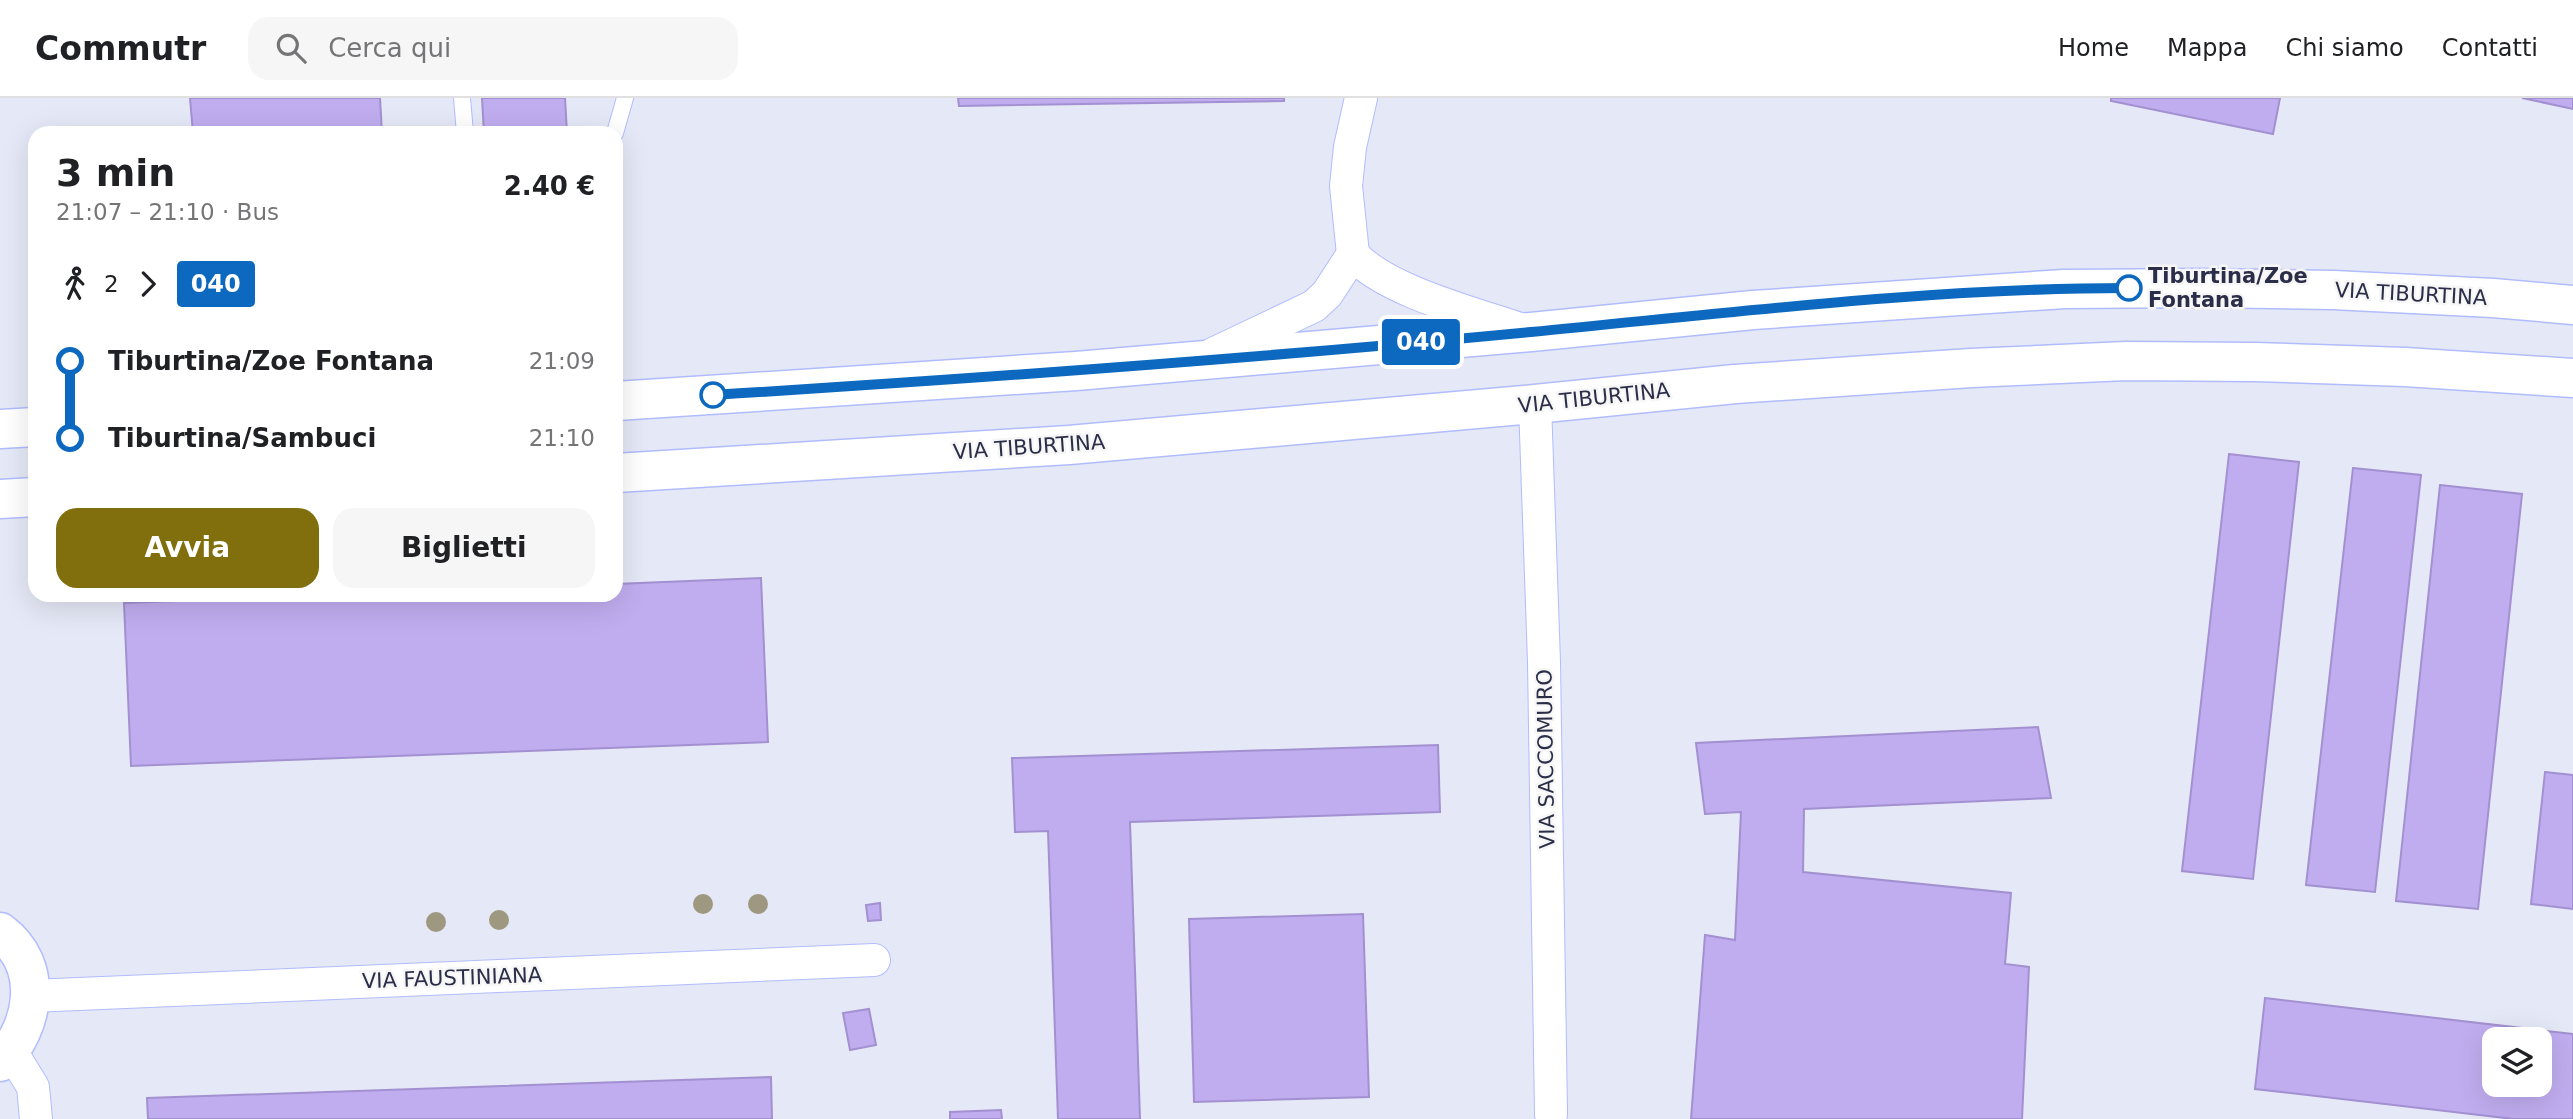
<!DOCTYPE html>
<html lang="it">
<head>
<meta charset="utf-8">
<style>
	:root { --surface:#fff; --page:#f6f6f6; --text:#202124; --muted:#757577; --line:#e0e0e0; --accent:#816f0d }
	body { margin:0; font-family:"DejaVu Sans",sans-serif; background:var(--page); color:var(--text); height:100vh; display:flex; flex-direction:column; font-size:26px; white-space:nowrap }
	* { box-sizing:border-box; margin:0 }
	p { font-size:23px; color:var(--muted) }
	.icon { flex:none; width:38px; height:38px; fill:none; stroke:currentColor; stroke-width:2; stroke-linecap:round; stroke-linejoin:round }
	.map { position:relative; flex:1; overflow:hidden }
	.drawer { position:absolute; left:28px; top:28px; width:595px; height:476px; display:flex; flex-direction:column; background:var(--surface); border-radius:21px; box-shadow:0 7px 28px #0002 }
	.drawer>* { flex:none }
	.badge { padding:0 14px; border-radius:5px; font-size:24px; line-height:46px }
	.tools { position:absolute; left:2482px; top:929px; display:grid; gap:14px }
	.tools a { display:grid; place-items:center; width:70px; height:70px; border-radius:14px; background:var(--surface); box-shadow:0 7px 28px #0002; font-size:35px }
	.map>.badge { position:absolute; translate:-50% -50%; box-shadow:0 0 0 4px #fff }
	.legs { display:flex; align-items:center; gap:10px; height:77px; padding:0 28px; font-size:23px }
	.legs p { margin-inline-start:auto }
	.summary { display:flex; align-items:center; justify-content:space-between; height:119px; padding:0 28px }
	h1 { font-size:38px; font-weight:600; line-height:52px }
	.cta { display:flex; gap:14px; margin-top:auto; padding:14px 28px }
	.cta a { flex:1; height:80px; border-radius:21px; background:var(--accent); color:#fff; font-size:28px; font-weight:600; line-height:80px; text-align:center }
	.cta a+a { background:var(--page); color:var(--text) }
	ul { padding:0 28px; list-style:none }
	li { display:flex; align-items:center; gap:24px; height:77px; font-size:26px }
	li i { display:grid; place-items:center; width:10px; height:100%; margin:0 9px; background:currentColor }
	li i::after { content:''; width:18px; height:18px; margin:-9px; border:5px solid; border-radius:50%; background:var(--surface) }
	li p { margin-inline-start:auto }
	li:first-child i { background:linear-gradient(#0000 50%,currentColor 0) }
	li:last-child i { background:linear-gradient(currentColor 50%,#0000 0) }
	header { display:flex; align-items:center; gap:42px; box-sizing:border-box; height:98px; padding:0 35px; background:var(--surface); border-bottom:2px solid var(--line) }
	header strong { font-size:33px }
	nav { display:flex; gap:38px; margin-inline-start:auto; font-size:24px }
	.search { width:490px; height:63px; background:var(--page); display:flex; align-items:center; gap:18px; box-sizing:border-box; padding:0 24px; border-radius:21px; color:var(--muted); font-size:26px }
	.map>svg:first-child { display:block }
	.building { fill:#c0adf0; stroke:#a390d1; stroke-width:2; fill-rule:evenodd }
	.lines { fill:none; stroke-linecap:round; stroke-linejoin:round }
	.service-casing { stroke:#b1bcff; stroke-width:18 }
	.minor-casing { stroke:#b1bcff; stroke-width:34 }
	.tertiary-casing { stroke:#b1bcff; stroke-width:41 }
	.primary-casing { stroke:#b1bcff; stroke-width:41 }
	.service { stroke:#fff; stroke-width:16 }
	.minor { stroke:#fff; stroke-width:32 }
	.tertiary { stroke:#fff; stroke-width:38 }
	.primary { stroke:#fff; stroke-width:38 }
	.tree { fill:#9d987f }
	.line-1-casing { stroke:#fff; stroke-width:16 }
	.line-1 { stroke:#0c69bf; stroke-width:10 }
	.stop-1-dot { fill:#fff; stroke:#0c69bf; stroke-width:3.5 }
	.labels { text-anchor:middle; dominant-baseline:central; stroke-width:5; stroke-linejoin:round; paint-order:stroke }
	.stop-label { font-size:21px; font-weight:bold; fill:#2a2e48; stroke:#f6f6f6; text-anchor:start }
	.street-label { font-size:21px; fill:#2a2e48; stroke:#f6f6f6 }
</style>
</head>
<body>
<header>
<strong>Commutr</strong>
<div class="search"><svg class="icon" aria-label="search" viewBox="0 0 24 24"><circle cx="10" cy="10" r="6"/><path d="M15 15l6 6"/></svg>Cerca qui</div>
<nav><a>Home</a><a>Mappa</a><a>Chi siamo</a><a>Contatti</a></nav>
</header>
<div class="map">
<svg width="2573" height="1021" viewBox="0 0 2573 1021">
	<rect width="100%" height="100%" fill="#e5e8f6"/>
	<!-- building -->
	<g class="building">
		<polygon points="190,0 380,0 382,35 193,35"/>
		<polygon points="482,0 565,0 567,35 484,35"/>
		<polygon points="958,0 1284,0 1284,3 959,8"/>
		<polygon points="2111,0 2280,0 2273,36 2111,3"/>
		<polygon points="2522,0 2573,0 2573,11"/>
		<polygon points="2229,356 2299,364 2253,781 2182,773"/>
		<polygon points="2353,370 2421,377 2375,794 2306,787"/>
		<polygon points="2440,387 2522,396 2478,811 2396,803"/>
		<polygon points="761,480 768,644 131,668 124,505 338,497 616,497 616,486"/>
		<polygon points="2038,629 2051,700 1804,711 1803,774 2011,795 2005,866 2029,869 2022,1021 1691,1021 1705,837 1735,842 1741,714 1705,716 1696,645"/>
		<polygon points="1438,647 1440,714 1130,724 1140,1021 1058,1021 1048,733 1015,734 1012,660"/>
		<polygon points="2545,674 2573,677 2573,811 2531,806"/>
		<polygon points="880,805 881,822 868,823 866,807"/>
		<polygon points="1363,816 1369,999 1194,1004 1189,821"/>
		<path d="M2265 900 2573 936V1021H2514L2255 991ZM2494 942H2539V987H2494Z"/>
		<polygon points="869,911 876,947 850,952 843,915"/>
		<polygon points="771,979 772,1021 148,1021 147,1000"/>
		<polygon points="1001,1012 1002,1021 950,1021 950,1014"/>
	</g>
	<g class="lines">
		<!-- service casing -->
		<g class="service-casing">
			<g id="service">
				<polyline points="462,0 465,35"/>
				<polyline points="615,35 625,0"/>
			</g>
		</g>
		<!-- minor casing -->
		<g class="minor-casing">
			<g id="minor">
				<path d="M1361 0 1350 49 1346 88 1353 156C1384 193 1480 217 1526 233"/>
				<polyline points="1213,256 1314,208 1327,196 1353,156"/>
				<polyline points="1535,306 1544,564 1551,1016"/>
				<polyline points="31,898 874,862"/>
				<polyline points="11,953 33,989 36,1021"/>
			</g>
		</g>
		<!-- tertiary casing -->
		<g class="tertiary-casing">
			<path id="tertiary" d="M0 834C45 867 35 929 0 964"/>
		</g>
		<!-- primary casing -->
		<g class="primary-casing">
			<g id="primary">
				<polyline points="616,303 1076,273 1531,234 1753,212 2064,191 2204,190 2333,192 2493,200 2573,207"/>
				<polyline points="0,331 35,329"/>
				<polyline points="616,375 1069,347 1535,306 1735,286 1971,270 2126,263 2255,264 2405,269 2573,280"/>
				<polyline points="0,401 35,399"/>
			</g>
		</g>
		<!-- service -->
		<use href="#service" class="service"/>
		<!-- minor -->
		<use href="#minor" class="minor"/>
		<!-- tertiary -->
		<use href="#tertiary" class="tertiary"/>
		<!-- primary -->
		<use href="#primary" class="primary"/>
	</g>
	<!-- trees -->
	<g class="tree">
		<circle cx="703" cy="806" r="10"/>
		<circle cx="758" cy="806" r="10"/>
		<circle cx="499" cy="822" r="10"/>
		<circle cx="436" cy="824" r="10"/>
	</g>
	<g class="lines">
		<!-- line-1 casing -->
		<g class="line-1-casing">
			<path id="line-1" d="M713 297C986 280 1259 260 1531 234 1730 215 1930 190 2129 190"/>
		</g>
		<!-- line-1 -->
		<use href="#line-1" class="line-1"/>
	</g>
	<!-- markers -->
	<g class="stop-1-dot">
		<circle cx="2129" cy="190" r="12"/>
		<circle cx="713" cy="297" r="12"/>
	</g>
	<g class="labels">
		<!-- stop labels -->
		<g class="stop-label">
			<text x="2148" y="178">Tiburtina/Zoe<tspan x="2148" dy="24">Fontana</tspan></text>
		</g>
		<!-- street labels -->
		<g class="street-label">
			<text transform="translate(2411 196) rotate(3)">VIA TIBURTINA</text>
			<text transform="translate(1594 300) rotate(-6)">VIA TIBURTINA</text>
			<text transform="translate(1029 349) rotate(-4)">VIA TIBURTINA</text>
			<text transform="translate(1546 661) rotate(-91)">VIA SACCOMURO</text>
			<text transform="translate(452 880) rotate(-2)">VIA FAUSTINIANA</text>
		</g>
	</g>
</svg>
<div class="tools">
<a><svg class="icon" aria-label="layers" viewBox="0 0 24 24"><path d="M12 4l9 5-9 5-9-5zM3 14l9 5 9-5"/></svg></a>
</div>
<b class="badge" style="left:1421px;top:244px;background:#0c69bf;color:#fff">040</b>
<section class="drawer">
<div class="summary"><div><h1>3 min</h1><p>21:07 – 21:10 · Bus</p></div><b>2.40 €</b></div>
<div class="legs"><svg class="icon" aria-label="walk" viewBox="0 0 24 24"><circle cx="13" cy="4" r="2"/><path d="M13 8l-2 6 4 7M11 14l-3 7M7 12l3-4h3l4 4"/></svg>2<svg class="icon" aria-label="forward" viewBox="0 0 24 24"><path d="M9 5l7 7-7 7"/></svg><b class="badge" style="background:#0c69bf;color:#fff">040</b></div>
<ul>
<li><i style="color:#0c69bf"></i><b>Tiburtina/Zoe Fontana</b><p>21:09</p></li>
<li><i style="color:#0c69bf"></i><b>Tiburtina/Sambuci</b><p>21:10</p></li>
</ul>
<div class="cta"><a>Avvia</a><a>Biglietti</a></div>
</section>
</div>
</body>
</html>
